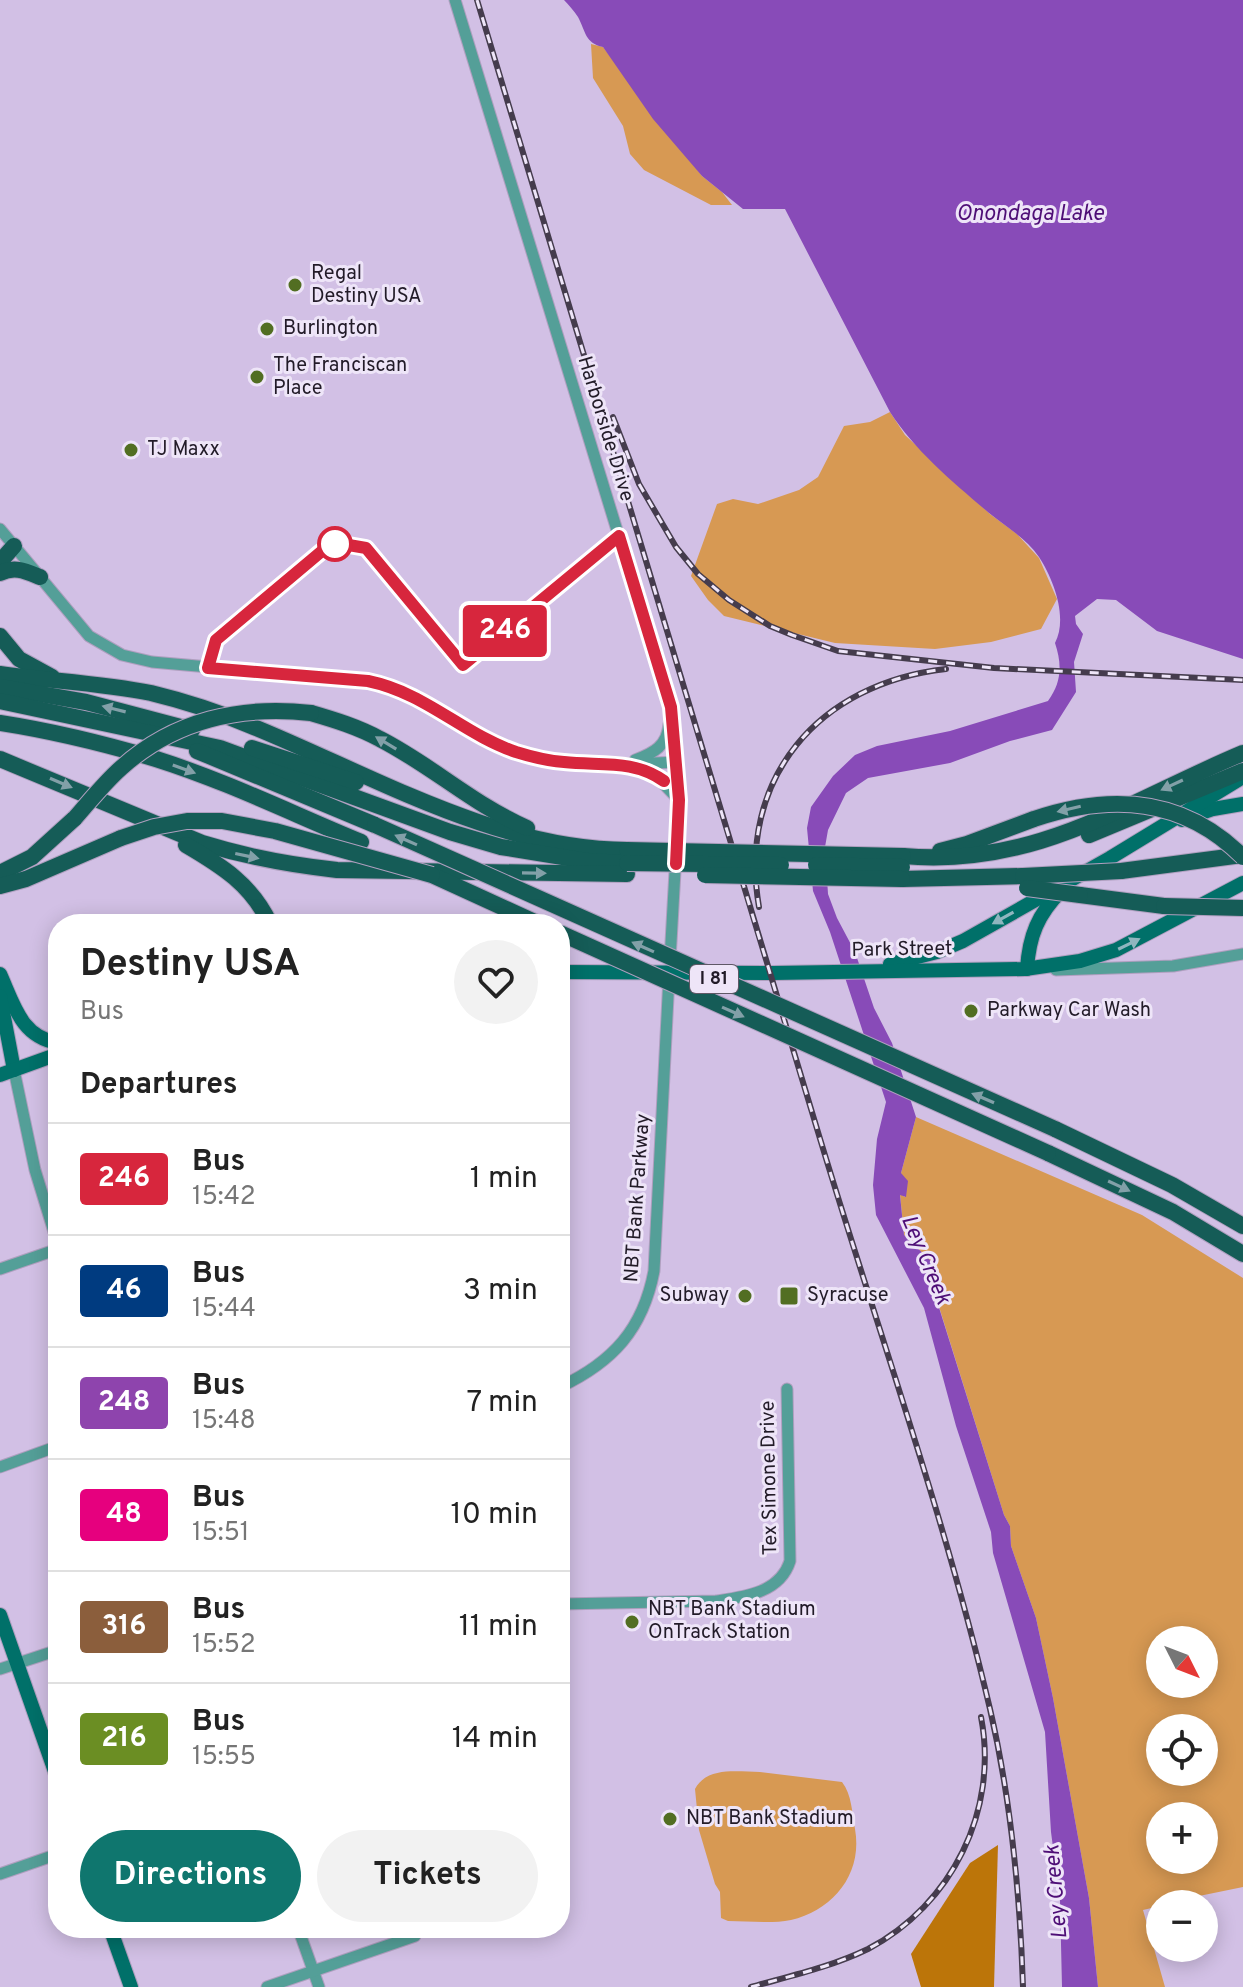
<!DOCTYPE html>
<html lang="en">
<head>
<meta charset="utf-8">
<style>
	:root { --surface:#fff; --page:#f2f2f2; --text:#222; --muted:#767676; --line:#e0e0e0; --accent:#0f766e }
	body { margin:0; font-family:Overpass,sans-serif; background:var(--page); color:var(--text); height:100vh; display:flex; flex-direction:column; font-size:30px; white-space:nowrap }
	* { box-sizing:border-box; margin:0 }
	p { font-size:26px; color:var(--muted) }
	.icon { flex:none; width:44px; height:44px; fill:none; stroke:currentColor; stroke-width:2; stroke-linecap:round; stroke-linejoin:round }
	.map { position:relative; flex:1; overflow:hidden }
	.details { position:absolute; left:48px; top:914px; width:522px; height:1024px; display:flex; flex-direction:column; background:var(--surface); border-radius:32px; box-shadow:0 4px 20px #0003 }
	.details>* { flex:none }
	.badge { padding:0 16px; border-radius:6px; font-size:28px; line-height:52px }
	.needle { width:52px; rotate:132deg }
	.fabs { position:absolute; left:1146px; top:1626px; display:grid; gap:16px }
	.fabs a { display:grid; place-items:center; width:72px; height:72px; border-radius:50%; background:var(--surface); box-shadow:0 4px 20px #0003; font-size:40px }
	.map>.badge { position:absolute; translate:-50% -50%; box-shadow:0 0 0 4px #fff }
	h2 { padding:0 32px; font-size:30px; line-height:72px }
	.round { display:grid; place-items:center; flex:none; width:84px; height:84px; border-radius:42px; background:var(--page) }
	.summary { display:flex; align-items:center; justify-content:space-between; height:136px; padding:0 32px }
	h1 { font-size:38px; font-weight:700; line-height:60px }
	.cta { display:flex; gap:16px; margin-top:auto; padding:16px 32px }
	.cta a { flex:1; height:92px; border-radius:48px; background:var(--accent); color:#fff; font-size:32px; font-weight:700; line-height:92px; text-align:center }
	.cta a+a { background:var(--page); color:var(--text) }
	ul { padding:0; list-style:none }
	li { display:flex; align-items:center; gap:24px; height:112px; padding:0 32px; border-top:2px solid var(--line) }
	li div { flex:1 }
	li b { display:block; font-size:30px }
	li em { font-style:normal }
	li .badge { min-width:88px; font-weight:700; text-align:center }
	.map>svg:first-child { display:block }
	.green { fill:#d79953; fill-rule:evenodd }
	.forest { fill:#bc7509 }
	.water { fill:#884bb8 }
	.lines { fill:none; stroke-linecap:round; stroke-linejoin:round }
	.minor-casing { stroke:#af9fbf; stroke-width:13 }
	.major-casing { stroke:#af9fbf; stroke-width:16 }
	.highway-casing { stroke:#af9fbf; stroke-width:18 }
	.minor { stroke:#549f98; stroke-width:11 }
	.major { stroke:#007069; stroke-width:14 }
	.highway { stroke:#155c57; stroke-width:16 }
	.rail-casing { stroke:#453c4d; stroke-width:6 }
	.rail { stroke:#eee5f8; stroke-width:3; stroke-dasharray:9; stroke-linecap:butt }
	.highway-bridge-casing { stroke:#af9fbf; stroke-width:18; stroke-linecap:butt }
	.highway-bridge { stroke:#155c57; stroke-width:16 }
	.oneway { fill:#82a0a8 }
	.oneway2 { fill:#8fb6bf }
	.line-casing { stroke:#fff; stroke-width:18 }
	.line { stroke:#d7263d; stroke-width:12 }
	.poi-dot { fill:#526e22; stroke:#eee5f8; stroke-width:3 }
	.stop-dot { fill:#fff; stroke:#d7263d; stroke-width:4 }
	.labels { text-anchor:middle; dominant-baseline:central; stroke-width:6; stroke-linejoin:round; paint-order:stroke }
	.shield { fill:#eee5f8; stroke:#5f5866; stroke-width:2 }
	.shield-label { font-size:18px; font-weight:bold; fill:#221b28 }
	.poi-label { font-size:20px; fill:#221b28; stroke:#eee5f8; text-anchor:start }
	.street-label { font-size:20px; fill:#221b28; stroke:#eee5f8 }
	.water-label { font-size:22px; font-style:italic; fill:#4e0e76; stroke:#eee5f8 }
</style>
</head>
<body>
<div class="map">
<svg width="1243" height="1987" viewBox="0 0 1243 1987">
	<rect width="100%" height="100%" fill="#d2c0e5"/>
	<!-- green -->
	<g class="green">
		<polygon points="591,44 603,47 702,176 722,192 732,205 711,205 644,170 630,154 623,126 593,78"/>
		<polygon points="890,412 905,435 990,514 1017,534 1039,558 1057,599 1041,629 991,642 935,649 835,643 724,616 708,600 691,576 717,504 733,499 758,504 799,490 818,477 844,426 870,422"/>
		<path d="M916 1117 1142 1215 1243 1278V1887L1160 1904V1906L1143 1910 1165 1987H1098L1089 1898 1053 1698 1036 1618 1011 1546 1010 1526 1004 1515 931 1281 934 1264 904 1235 900 1194 905 1197 901 1173ZM1160 1640H1204V1684H1160ZM1160 1728H1204V1772H1160ZM1160 1816H1204V1860H1160Z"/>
		<path d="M760 1772 842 1782C852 1795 852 1813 855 1829 863 1874 833 1910 791 1920 771 1924 748 1921 728 1921L721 1918 720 1892 715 1884 699 1830 695 1789C707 1766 738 1772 760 1772Z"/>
	</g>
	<!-- forest -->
	<polygon class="forest" points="998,1845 994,1987 921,1987 911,1954 970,1863"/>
	<!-- water -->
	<path class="water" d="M564 0H1243V659L1157 631 1116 600 1097 599 1075 616 1076 624 1083 634 1074 662 1076 692 1052 730 1010 741 950 763 868 778 846 793 828 830 825 847 828 894 837 918 855 952 874 1008 892 1043 916 1117 901 1173 908 1181 906 1197 900 1195 904 1235 934 1264 931 1282 1004 1515 1010 1526 1011 1546 1036 1618 1053 1698 1089 1898 1098 1987H1062L1060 1901 1051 1832 1045 1732 993 1553 991 1532 956 1426 924 1308 876 1215 873 1185 877 1139 886 1102 830 932 813 891 807 828 811 807 833 776 855 755 877 746 950 731 1048 701C1062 682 1062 664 1055 643 1068 618 1054 580 1039 557 1026 538 1006 527 989 513 954 483 915 451 890 412L785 209H743L702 176 653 119 603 47C585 43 586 32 578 17 574 11 569 5 564 0Z"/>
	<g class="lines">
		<!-- minor casing -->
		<g class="minor-casing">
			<g id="minor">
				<polyline points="455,0 671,707 679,800 670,960"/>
				<path d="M0 529 89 636 122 655 152 662 368 681C422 692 462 730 512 750 562 771 624 764 677 762"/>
				<path d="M635 760C654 753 667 746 669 724"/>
				<polyline points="633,766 655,775 679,800"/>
				<polyline points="1056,970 1173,966 1243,954"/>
				<polyline points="14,1070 35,1170 58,1245"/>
				<polyline points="0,1269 58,1249"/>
				<path d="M560 1387C613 1362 643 1329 654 1271L669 977"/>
				<polyline points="0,1467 58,1446"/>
				<path d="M560 1604 716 1601C744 1597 780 1593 790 1561L787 1389"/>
				<polyline points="0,1669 58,1650"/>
				<polyline points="0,1874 58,1854"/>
				<polyline points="298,1928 319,1987"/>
				<polyline points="267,1987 415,1936"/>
			</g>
		</g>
		<!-- major casing -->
		<g class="major-casing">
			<g id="major">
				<polyline points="1182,820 1213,809 1243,804"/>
				<polyline points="890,964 937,952 963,941 1110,858 1238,780"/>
				<path d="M1027 969C1029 936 1038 914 1061 891"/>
				<polyline points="560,972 773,973 1025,969 1080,961 1116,950 1243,883"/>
				<path d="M0 974C14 1005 21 1037 58 1043"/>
				<polyline points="0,996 14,1070"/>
				<polyline points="0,1075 58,1054"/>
				<polyline points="0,1615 58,1780"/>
				<polyline points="110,1928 131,1987"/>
			</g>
		</g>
		<!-- highway casing -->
		<g class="highway-casing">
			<g id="highway">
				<polyline points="0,562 14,546"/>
				<path d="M0 573C15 566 25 571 40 577"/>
				<polyline points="0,636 19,659 52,677"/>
				<path d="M0 674C50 681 102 683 151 693 184 701 218 712 249 725 368 773 496 850 627 850"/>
				<polyline points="0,687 86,702 192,730"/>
				<polyline points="0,701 220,748 450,832 501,847 587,861 627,863"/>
				<path d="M311 713C335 720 358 727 380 739 431 765 474 805 527 828"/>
				<path d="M0 723C52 731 105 744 156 759 226 781 293 814 361 842"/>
				<polyline points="252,748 356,782"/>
				<polyline points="197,751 375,825"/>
				<path d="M0 759 202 843C247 857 291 865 337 870L627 874"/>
				<polyline points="1089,835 1243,771"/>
				<path d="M186 845C222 866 252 885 270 924"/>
				<polyline points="940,851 967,844 1034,819"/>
				<path d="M903 856C1036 868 1126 802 1243 753"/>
				<polyline points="1121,871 1243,855"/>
				<polyline points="0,873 32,857 75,818"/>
				<polyline points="432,875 539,924"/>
				<polyline points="902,879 1023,876"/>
				<polyline points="0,886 26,879 121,838"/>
				<polyline points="1080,895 1164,906"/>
				<polyline points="1055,1129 1172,1185 1243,1226"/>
				<polyline points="1048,1153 1173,1212 1243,1254"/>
			</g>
		</g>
		<!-- minor -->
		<use href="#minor" class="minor"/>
		<!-- major -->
		<use href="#major" class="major"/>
		<!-- highway -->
		<use href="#highway" class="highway"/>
		<!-- rail casing -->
		<g class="rail-casing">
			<g id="rail">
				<path d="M477 0C592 381 706 762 821 1142 878 1331 945 1517 990 1709 1011 1800 1020 1894 1023 1987"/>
				<polyline points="613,417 639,484 676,547 698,574 729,600 770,626 792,635 838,651 994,668 1243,680"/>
				<path d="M759 907C737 778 819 683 946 669"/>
				<path d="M751 1987C790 1976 831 1967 868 1949 952 1905 999 1810 981 1717"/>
			</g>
		</g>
		<!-- rail -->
		<use href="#rail" class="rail"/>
		<!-- highway-bridge casing -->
		<g class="highway-bridge-casing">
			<g id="highway-bridge">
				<path d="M75 818C90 801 104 783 121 768 174 720 241 705 311 713"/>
				<path d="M1034 819C1111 793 1183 797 1243 857"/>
				<polyline points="375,825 1055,1129"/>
				<polyline points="121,838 154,827 187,821 222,821 275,831 432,875"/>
				<polyline points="627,850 903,856"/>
				<polyline points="627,863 781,865"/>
				<polyline points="816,865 902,867"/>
				<polyline points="705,875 902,879"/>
				<polyline points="1023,876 1121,871"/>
				<polyline points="1027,888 1080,895"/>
				<polyline points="1164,906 1243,908"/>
				<polyline points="560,933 1048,1153"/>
			</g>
		</g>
		<!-- highway-bridge -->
		<use href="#highway-bridge" class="highway-bridge"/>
	</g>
	<!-- one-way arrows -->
	<defs><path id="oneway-solid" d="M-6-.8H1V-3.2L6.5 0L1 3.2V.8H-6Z" transform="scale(2)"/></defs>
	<g class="oneway">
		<use href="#oneway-solid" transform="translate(114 709) rotate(-166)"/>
		<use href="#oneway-solid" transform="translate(386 743) rotate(-149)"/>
		<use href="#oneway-solid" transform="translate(184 769) rotate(20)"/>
		<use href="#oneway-solid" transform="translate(61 783) rotate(23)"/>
		<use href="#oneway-solid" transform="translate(1172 785) rotate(155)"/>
		<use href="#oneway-solid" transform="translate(1069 809) rotate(167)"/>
		<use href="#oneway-solid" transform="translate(406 840) rotate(-156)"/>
		<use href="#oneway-solid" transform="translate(247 856) rotate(12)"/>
		<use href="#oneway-solid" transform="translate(534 873) rotate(1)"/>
		<use href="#oneway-solid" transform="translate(643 947) rotate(-156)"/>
		<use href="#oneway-solid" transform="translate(733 1012) rotate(24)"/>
		<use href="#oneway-solid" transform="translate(983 1098) rotate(-157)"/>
		<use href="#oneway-solid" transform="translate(1119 1186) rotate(25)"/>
	</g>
	<g class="oneway2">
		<use href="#oneway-solid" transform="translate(1003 918) rotate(151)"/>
		<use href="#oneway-solid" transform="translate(1129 944) rotate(-26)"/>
	</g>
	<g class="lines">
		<!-- line casing -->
		<g class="line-casing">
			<path id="line" d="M664 781C633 759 600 766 564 762 548 761 532 757 516 752 463 734 426 693 368 681L208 668 216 640 322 551 337 543 366 548 463 665 619 536 671 707 679 800 676 864"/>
		</g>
		<!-- line -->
		<use href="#line" class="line"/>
	</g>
	<!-- markers -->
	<g class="poi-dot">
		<circle cx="295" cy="285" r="8"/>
		<circle cx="267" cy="329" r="8"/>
		<circle cx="257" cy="377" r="8"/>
		<circle cx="131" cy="450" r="8"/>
		<circle cx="971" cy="1011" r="8"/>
		<circle cx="745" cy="1296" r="8"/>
		<rect x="779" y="1286" width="20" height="20" rx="4"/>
		<circle cx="632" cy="1622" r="8"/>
		<circle cx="670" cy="1819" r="8"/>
	</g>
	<circle class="stop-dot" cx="335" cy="544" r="16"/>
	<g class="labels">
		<!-- shield labels -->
		<rect class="shield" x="690" y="965" width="48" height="28" rx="6"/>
		<g class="shield-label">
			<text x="714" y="979">I 81</text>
		</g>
		<!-- poi labels -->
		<g class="poi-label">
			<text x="311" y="274">Regal<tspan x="311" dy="23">Destiny USA</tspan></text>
			<text x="283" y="329">Burlington</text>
			<text x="273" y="366">The Franciscan<tspan x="273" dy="23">Place</tspan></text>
			<text x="147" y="450">TJ Maxx</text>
			<text x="987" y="1011">Parkway Car Wash</text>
			<text x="729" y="1296" text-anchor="end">Subway</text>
			<text x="807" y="1296">Syracuse</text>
			<text x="648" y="1610">NBT Bank Stadium<tspan x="648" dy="23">OnTrack Station</tspan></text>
			<text x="686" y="1819">NBT Bank Stadium</text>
		</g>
		<!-- street labels -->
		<g class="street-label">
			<text transform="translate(605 429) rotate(73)">Harborside Drive</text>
			<text transform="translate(902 950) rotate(-1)">Park Street</text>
			<text transform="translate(638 1198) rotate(-86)">NBT Bank Parkway</text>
			<text transform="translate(770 1478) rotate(-91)">Tex Simone Drive</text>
		</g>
		<!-- water labels -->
		<g class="water-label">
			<text x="1030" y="214">Onondaga Lake</text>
			<text transform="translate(925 1260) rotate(67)">Ley Creek</text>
			<text transform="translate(1057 1892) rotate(-95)">Ley Creek</text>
		</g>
	</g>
</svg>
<div class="fabs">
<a><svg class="needle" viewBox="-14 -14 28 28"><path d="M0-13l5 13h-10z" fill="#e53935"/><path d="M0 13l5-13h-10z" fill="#767676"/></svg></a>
<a><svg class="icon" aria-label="locate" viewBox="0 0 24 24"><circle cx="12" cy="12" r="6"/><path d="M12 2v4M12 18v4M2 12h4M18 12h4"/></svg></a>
<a>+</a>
<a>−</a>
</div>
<b class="badge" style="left:505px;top:631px;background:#d7263d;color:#fff">246</b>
<section class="details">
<div class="summary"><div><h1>Destiny USA</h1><p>Bus</p></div><a class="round"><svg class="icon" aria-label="heart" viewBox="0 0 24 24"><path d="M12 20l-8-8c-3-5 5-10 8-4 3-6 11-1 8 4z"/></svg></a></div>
<h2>Departures</h2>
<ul>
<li><span class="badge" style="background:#d7263d;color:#fff">246</span><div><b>Bus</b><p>15:42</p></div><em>1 min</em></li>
<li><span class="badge" style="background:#003b80;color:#fff">46</span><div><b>Bus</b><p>15:44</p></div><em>3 min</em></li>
<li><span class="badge" style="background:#8e44ad;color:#fff">248</span><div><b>Bus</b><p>15:48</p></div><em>7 min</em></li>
<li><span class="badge" style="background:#e6007e;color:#fff">48</span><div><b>Bus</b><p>15:51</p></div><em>10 min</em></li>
<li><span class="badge" style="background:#8b5e3c;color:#fff">316</span><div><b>Bus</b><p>15:52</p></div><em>11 min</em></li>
<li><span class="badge" style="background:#6b8e23;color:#fff">216</span><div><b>Bus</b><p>15:55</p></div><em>14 min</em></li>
</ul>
<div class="cta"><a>Directions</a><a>Tickets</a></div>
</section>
</div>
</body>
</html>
